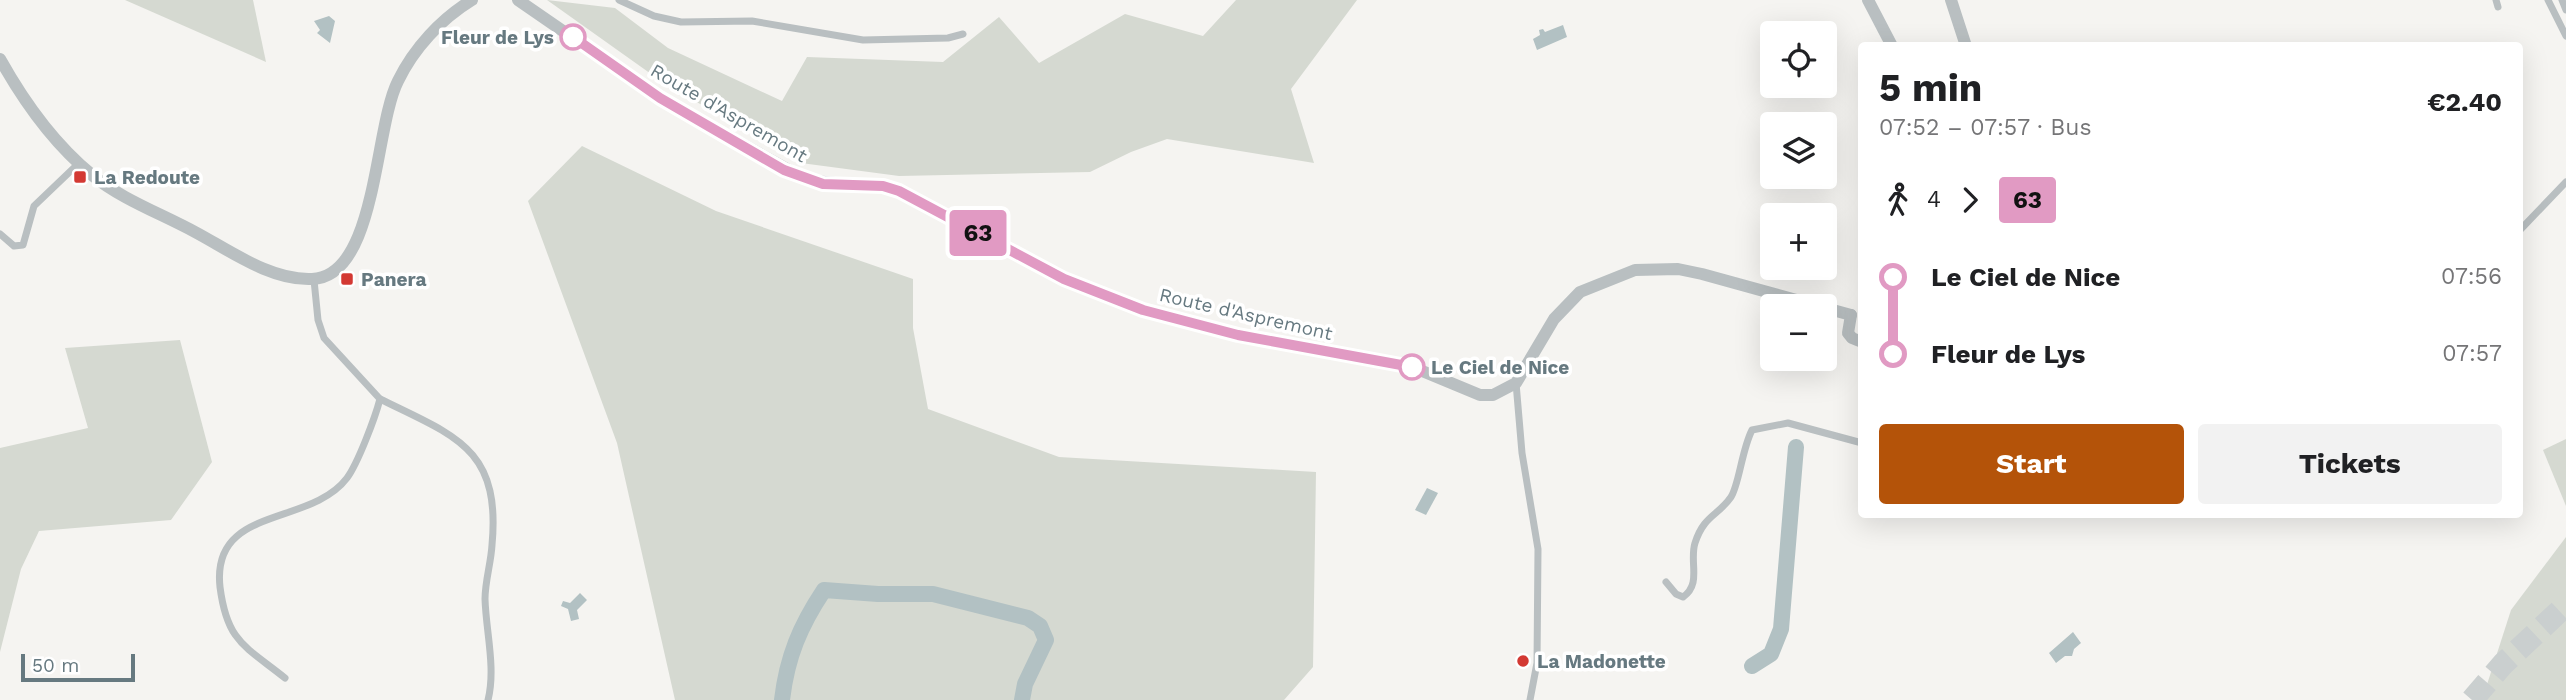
<!DOCTYPE html>
<html lang="en">
<head>
<meta charset="utf-8">
<style>
	:root { --surface:#fff; --page:#f2f2f2; --text:#202124; --muted:#757577; --accent:#b45309 }
	body { margin:0; font-family:"Work Sans",sans-serif; background:var(--page); color:var(--text); height:100vh; display:flex; flex-direction:column; font-size:26px; white-space:nowrap }
	* { box-sizing:border-box; margin:0 }
	p { font-size:23px; color:var(--muted) }
	.icon { flex:none; width:38px; height:38px; fill:none; stroke:currentColor; stroke-width:2; stroke-linecap:round; stroke-linejoin:round }
	.map { position:relative; flex:1; overflow:hidden }
	.sheet { position:absolute; left:1858px; top:42px; width:665px; height:476px; display:flex; flex-direction:column; background:var(--surface); border-radius:7px; box-shadow:0 7px 28px #0002 }
	.sheet>* { flex:none }
	.badge { padding:0 14px; border-radius:5px; font-size:24px; line-height:46px }
	.buttons { position:absolute; left:1760px; top:21px; display:grid; gap:14px }
	.buttons a { display:grid; place-items:center; width:77px; height:77px; border-radius:7px; background:var(--surface); box-shadow:0 7px 28px #0002; font-size:35px }
	.scale { position:absolute; left:21px; bottom:18px; width:114px; box-sizing:border-box; padding-left:7px; border:4px solid #667980; border-top:0; font-size:19px; line-height:24px; white-space:nowrap; color:#667980; -webkit-text-stroke:5px #fff; paint-order:stroke }
	.map>.badge { position:absolute; translate:-50% -50%; box-shadow:0 0 0 4px #fff }
	.legs { display:flex; align-items:center; gap:10px; height:77px; padding:0 21px; font-size:23px }
	.legs p { margin-inline-start:auto }
	.headline { display:flex; align-items:center; justify-content:space-between; height:119px; padding:0 21px }
	h1 { font-size:38px; font-weight:700; line-height:52px }
	.button { display:flex; gap:14px; margin-top:auto; padding:14px 21px }
	.button a { flex:1; height:80px; border-radius:7px; background:var(--accent); color:#fff; font-size:28px; font-weight:700; line-height:80px; text-align:center }
	.button a+a { background:var(--page); color:var(--text) }
	ul { padding:0 21px; list-style:none }
	li { display:flex; align-items:center; gap:24px; height:77px; font-size:26px }
	li i { display:grid; place-items:center; width:10px; height:100%; margin:0 9px; background:currentColor }
	li i::after { content:''; width:18px; height:18px; margin:-9px; border:5px solid; border-radius:50%; background:var(--surface) }
	li p { margin-inline-start:auto }
	li:first-child i { background:linear-gradient(#0000 50%,currentColor 0) }
	li:last-child i { background:linear-gradient(currentColor 50%,#0000 0) }
	.map>svg:first-child { display:block }
	.green { fill:#d5d9d1 }
	.water { fill:#b2c1c3 }
	.lines { fill:none; stroke-linecap:round; stroke-linejoin:round }
	.canal { stroke:#b2c1c3; stroke-width:16 }
	.motorway-tunnel { stroke:#cacfcf; stroke-width:23; stroke-dasharray:23 11; stroke-linecap:butt }
	.minor { stroke:#b9bfc1; stroke-width:7 }
	.tertiary { stroke:#b9bfc1; stroke-width:12 }
	.line-1-casing { stroke:#fff; stroke-width:16 }
	.line-1 { stroke:#e19ac3; stroke-width:10 }
	.stop-1-dot { fill:#fff; stroke:#e19ac3; stroke-width:3.5 }
	.poi-dot { fill:#d33933; stroke:#fff; stroke-width:2.5 }
	.labels { text-anchor:middle; dominant-baseline:central; stroke-width:7; stroke-linejoin:round; paint-order:stroke }
	.stop-label { font-size:19px; font-weight:bold; fill:#667980; stroke:#fff; text-anchor:end }
	.street-label { font-size:19px; fill:#667980; stroke:#fff }
	.poi-label { font-size:19px; font-weight:bold; fill:#667980; stroke:#fff; text-anchor:start }
</style>
</head>
<body>
<div class="map">
<svg width="2566" height="700" viewBox="0 0 2566 700">
	<rect width="100%" height="100%" fill="#f5f4f1"/>
	<!-- green -->
	<g class="green">
		<polygon points="125,0 253,0 266,62"/>
		<polygon points="547,0 615,8 668,48 782,101 807,57 943,62 999,17 1039,63 1125,14 1203,36 1236,0 1357,0 1291,89 1314,163 1167,139 1131,152 1090,172 899,176 801,163 774,142 675,91"/>
		<polygon points="582,146 716,211 913,279 913,328 928,409 1059,457 1316,472 1313,667 1284,700 675,700 617,443 528,201"/>
		<polygon points="180,340 212,462 171,520 39,531 21,569 0,652 0,448 88,428 65,348"/>
		<polygon points="2566,439 2566,506 2543,450"/>
		<polygon points="2566,537 2566,700 2482,700 2511,610"/>
	</g>
	<!-- water -->
	<g class="water">
		<polygon points="329,16 335,21 330,43 317,33 320,30 314,21"/>
		<polygon points="1563,25 1567,37 1537,50 1533,39 1540,35 1539,30 1543,29 1545,32"/>
		<polygon points="1427,488 1438,493 1426,515 1415,510"/>
		<polygon points="580,593 587,600 577,610 579,619 571,621 568,609 561,606 563,601 570,603"/>
		<polygon points="2073,632 2081,643 2074,649 2072,656 2065,656 2056,663 2049,653"/>
	</g>
	<g class="lines">
		<!-- canal -->
		<g class="canal">
			<polyline points="1752,666 1771,654 1781,629 1796,447"/>
			<path d="M782 700C787 657 800 626 824 590L878 594H933L1028 618 1040 626 1046 640 1025 684 1022 700"/>
		</g>
		<!-- motorway-tunnel -->
		<polyline class="motorway-tunnel" points="2472,700 2503,664 2566,605"/>
		<!-- minor -->
		<g class="minor">
			<polyline points="619,0 654,16 681,22 752,21 863,40 948,38 963,34"/>
			<polyline points="2496,0 2498,7"/>
			<polyline points="2548,0 2566,36"/>
			<polyline points="2562,0 2566,10"/>
			<polyline points="2520,230 2566,182"/>
			<polyline points="0,234 14,246 23,245 34,206 79,163"/>
			<polyline points="1516,383 1522,453 1538,549 1537,663 1530,700"/>
			<path d="M380 399C455 436 501 448 492 545 491 563 485 581 485 599 486 632 496 668 488 700"/>
			<path d="M1666 582 1676 594 1683 597C1702 584 1689 562 1695 543 1704 515 1718 516 1731 497 1739 485 1742 449 1752 430L1788 423 1862 443"/>
			<path d="M285 678C245 646 227 642 220 587 211 505 310 527 347 478 358 463 375 418 380 399L324 338 318 320 314 280"/>
		</g>
		<!-- tertiary -->
		<g class="tertiary">
			<path d="M518 0 660 98 803 178C835 187 867 181 899 191L1064 279 1143 310 1238 336 1415 368 1480 395H1493L1516 383 1554 319 1580 292 1635 270 1678 269 1702 274 1851 315"/>
			<polyline points="1868,0 1892,46"/>
			<polyline points="1951,0 1966,46"/>
			<path d="M0 59C24 102 54 144 92 175 121 199 162 214 195 232 229 250 271 281 312 279 377 277 374 128 398 81 414 48 441 19 472 0"/>
			<polyline points="1851,315 1848,333 1852,338 1862,342"/>
		</g>
	</g>
	<g class="lines">
		<!-- line-1 casing -->
		<g class="line-1-casing">
			<polyline id="line-1" points="573,37 660,98 784,170 823,184 883,186 899,191 1064,279 1143,310 1238,335 1412,367"/>
		</g>
		<!-- line-1 -->
		<use href="#line-1" class="line-1"/>
	</g>
	<!-- markers -->
	<g class="stop-1-dot">
		<circle cx="573" cy="37" r="12"/>
		<circle cx="1412" cy="367" r="12"/>
	</g>
	<g class="poi-dot">
		<rect x="73" y="170" width="14" height="14" rx="3.5"/>
		<rect x="340" y="272" width="14" height="14" rx="3.5"/>
		<circle cx="1523" cy="661" r="7"/>
	</g>
	<g class="labels">
		<!-- stop labels -->
		<g class="stop-label">
			<text x="554" y="37">Fleur de Lys</text>
			<text x="1431" y="367" text-anchor="start">Le Ciel de Nice</text>
		</g>
		<!-- street labels -->
		<g class="street-label">
			<text transform="translate(729 113) rotate(30)">Route d'Aspremont</text>
			<text transform="translate(1246 314) rotate(13)">Route d'Aspremont</text>
		</g>
		<!-- poi labels -->
		<g class="poi-label">
			<text x="94" y="177">La Redoute</text>
			<text x="361" y="279">Panera</text>
			<text x="1537" y="661">La Madonette</text>
		</g>
	</g>
</svg>
<div class="buttons">
<a><svg class="icon" aria-label="locate" viewBox="0 0 24 24"><circle cx="12" cy="12" r="6"/><path d="M12 2v4M12 18v4M2 12h4M18 12h4"/></svg></a>
<a><svg class="icon" aria-label="layers" viewBox="0 0 24 24"><path d="M12 4l9 5-9 5-9-5zM3 14l9 5 9-5"/></svg></a>
<a>+</a>
<a>−</a>
</div>
<div class="scale">50 m</div>
<b class="badge" style="left:978px;top:233px;background:#e19ac3;color:#111">63</b>
<section class="sheet">
<div class="headline"><div><h1>5 min</h1><p>07:52 – 07:57 · Bus</p></div><b>€2.40</b></div>
<div class="legs"><svg class="icon" aria-label="walk" viewBox="0 0 24 24"><circle cx="13" cy="4" r="2"/><path d="M13 8l-2 6 4 7M11 14l-3 7M7 12l3-4h3l4 4"/></svg>4<svg class="icon" aria-label="forward" viewBox="0 0 24 24"><path d="M9 5l7 7-7 7"/></svg><b class="badge" style="background:#e19ac3;color:#111">63</b></div>
<ul>
<li><i style="color:#e19ac3"></i><b>Le Ciel de Nice</b><p>07:56</p></li>
<li><i style="color:#e19ac3"></i><b>Fleur de Lys</b><p>07:57</p></li>
</ul>
<div class="button"><a>Start</a><a>Tickets</a></div>
</section>
</div>
</body>
</html>
